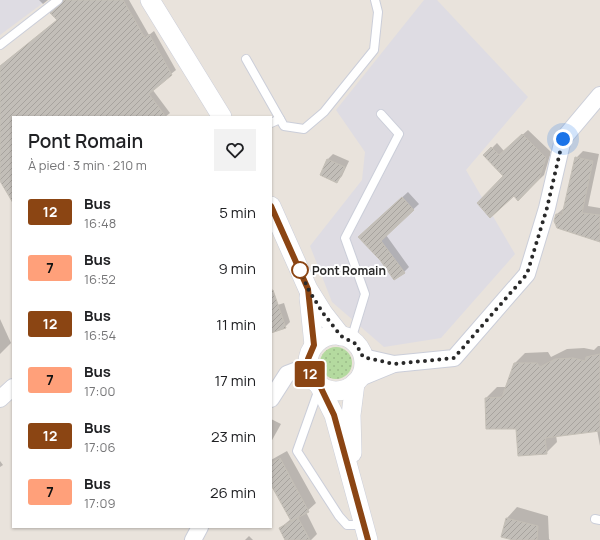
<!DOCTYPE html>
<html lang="fr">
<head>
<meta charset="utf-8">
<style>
	:root { --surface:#fff; --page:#f2f2f2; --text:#202124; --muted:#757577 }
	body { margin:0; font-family:Manrope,sans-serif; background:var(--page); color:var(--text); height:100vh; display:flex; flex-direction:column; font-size:15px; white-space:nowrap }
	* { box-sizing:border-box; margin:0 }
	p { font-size:13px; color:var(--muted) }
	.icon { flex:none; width:22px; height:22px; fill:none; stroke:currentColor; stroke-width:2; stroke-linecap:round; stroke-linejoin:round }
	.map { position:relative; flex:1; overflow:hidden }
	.panel { position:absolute; left:12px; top:116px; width:260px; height:412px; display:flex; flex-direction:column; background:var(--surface); border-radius:0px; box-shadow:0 1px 3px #0004 }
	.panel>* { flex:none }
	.badge { padding:0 8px; border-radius:3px; font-size:14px; line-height:26px }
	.you { position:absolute; width:20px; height:20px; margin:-10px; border:3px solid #fff; border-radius:50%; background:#1a73e8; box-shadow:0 0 0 6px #1a73e833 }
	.map>.badge { position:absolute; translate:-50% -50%; box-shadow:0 0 0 2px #fff }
	.round { display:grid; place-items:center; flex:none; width:42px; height:42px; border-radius:0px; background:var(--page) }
	.head { display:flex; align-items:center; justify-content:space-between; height:68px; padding:0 16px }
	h1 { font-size:19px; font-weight:600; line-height:30px }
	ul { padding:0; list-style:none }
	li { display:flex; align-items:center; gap:12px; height:56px; padding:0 16px }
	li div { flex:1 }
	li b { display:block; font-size:15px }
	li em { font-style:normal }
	li .badge { min-width:44px; font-weight:700; text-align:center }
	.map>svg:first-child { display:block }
	.industrial { fill:#dedce3 }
	.grass { fill:url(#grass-dots) }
	.shadow { fill:#0003 }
	.building { fill:url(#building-hatch); stroke:#c4bfb6 }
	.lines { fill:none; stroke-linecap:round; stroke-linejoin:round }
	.service-casing { stroke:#cbced9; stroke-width:10 }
	.minor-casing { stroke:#cbced9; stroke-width:18 }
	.tertiary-casing { stroke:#cbced9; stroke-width:20 }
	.service { stroke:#fff; stroke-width:8 }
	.minor { stroke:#fff; stroke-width:16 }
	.tertiary { stroke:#fff; stroke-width:19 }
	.line-casing { stroke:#fff; stroke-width:9 }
	.line { stroke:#8b4513; stroke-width:6 }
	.walk { stroke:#292929; stroke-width:4; stroke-dasharray:0 7.2 }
	.stop-dot { fill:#fff; stroke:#8b4513; stroke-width:2 }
	.labels { text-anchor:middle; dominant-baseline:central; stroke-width:4; stroke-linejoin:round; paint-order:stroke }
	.stop-label { font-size:12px; font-weight:bold; fill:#292929; stroke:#fff; text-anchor:start }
</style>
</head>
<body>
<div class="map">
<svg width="600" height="540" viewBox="0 0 600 540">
	<defs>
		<pattern id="grass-dots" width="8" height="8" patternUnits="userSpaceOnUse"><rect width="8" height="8" fill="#b4da9f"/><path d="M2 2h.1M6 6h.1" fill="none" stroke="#9bbb89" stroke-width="1.8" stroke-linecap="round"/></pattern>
		<pattern id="building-hatch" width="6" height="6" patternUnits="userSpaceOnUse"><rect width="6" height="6" fill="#c2beb8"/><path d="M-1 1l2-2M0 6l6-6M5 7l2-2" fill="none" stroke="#a7a39e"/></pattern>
	</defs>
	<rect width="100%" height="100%" fill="#e9e3dc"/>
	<!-- industrial -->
	<g class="industrial">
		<polygon points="0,0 47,0 0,35"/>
		<polygon points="424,0 437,0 528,97 466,170 515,254 441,338 384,347 332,302 310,246 362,180 365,152 336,110"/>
	</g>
	<!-- grass -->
	<circle class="grass" cx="336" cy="363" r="16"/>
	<!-- shadow -->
	<g class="shadow">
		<polygon points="39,0 48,0 43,4"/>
		<polygon points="64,0 129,0 149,35 154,31 176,70 152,89 170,113 165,117 13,117 13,201 0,180 0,66 58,20"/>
		<polygon points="528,130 551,152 544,175 519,199 504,176 485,155 497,143 504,151"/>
		<polygon points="583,151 599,154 588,206 600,208 600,241 555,221 557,214 565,207 576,158"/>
		<polygon points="333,154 349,161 342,176 337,182 321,174 328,159"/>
		<polygon points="408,192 419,204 386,235 409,267 404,272 365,231"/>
		<polygon points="284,303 290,322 285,327 271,328 271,307"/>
		<polygon points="0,319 11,343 0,354"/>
		<polygon points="598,346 600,346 600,446 597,430 556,435 557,442 546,453 486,398 497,387 507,387 514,364 525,353 548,352 551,357 567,349 584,348 594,350"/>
		<polygon points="271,419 281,424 271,442"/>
		<polygon points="287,451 316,503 306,512 317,534 311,540 286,540 280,528 291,519 271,483 271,460"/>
		<polygon points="0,461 3,465 0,467"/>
		<polygon points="517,507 548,516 549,539 550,540 510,540 510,538 502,536 507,518"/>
		<polygon points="249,536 253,540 245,540"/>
	</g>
	<!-- building -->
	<g class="building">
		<polygon points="63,0 123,0 145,38 149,34 172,75 149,94 166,117 13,117 13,203 0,181 0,66 57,20 50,13 61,4"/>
		<polygon points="522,134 546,158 539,179 518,201 514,196 490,218 477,203 503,176 483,155 491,147 499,155"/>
		<polygon points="575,157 593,161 582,213 600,215 600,242 557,228 554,221 556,214 562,215"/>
		<polygon points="327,159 345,167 337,183 320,175"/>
		<polygon points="402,197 414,210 381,241 405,273 394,280 380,260 358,237"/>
		<polygon points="271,290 273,290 286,328 271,333"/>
		<polygon points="600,354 600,431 545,438 547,454 518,456 516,429 486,429 485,398 502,397 514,363 537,363 540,367 555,359 573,358 585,361 586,357"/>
		<polygon points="280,458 309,512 291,521 271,485 271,463"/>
		<polygon points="298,518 310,540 285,540 279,528"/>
		<polygon points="506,518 538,526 537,540 513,540 501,537"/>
	</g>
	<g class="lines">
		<!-- service casing -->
		<g class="service-casing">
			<g id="service">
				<polyline points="0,45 58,0"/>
				<polyline points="246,59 284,126 304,129 324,112 374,50 378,12 375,0"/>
				<polyline points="271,123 280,119"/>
				<polyline points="351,340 365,294 345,238 399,134 381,114"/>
				<polyline points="319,389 297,451 339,516 347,525 363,525"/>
				<polyline points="595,519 600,520"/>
			</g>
		</g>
		<!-- minor casing -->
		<g class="minor-casing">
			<g id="minor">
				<polyline points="363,357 394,364"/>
				<polyline points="360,378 394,364 454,358 527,274 547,208 563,139 600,95"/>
				<polyline points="0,399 13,387"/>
				<polyline points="271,399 287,374 308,366"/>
				<polyline points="193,540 200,527"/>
			</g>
		</g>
		<!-- tertiary casing -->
		<g class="tertiary-casing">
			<g id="tertiary">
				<polyline points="150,0 222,117"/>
				<polyline points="271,206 308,289 323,313 341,336"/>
				<polyline points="309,297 314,345"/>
				<circle cx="336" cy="363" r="28"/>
				<polyline points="320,387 334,415 368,540"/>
				<polyline points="352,453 351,415 355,383"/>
			</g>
		</g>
		<!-- service -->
		<use href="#service" class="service"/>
		<!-- minor -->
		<use href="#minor" class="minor"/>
		<!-- tertiary -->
		<use href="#tertiary" class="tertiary"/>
	</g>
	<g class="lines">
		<!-- line casing -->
		<g class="line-casing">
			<polyline id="line" points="271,206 308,289 314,345 308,359 310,374 320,386 334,415 368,540"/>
		</g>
		<!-- line -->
		<use href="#line" class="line"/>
		<!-- walk -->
		<polyline class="walk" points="300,270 308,289 323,313 341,336 356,344 363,357 394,364 454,358 527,274 547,208 563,139"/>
	</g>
	<!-- markers -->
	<circle class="stop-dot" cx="300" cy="270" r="8"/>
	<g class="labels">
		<!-- stop labels -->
		<g class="stop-label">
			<text x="312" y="270">Pont Romain</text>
		</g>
	</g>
</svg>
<div class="you" style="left:563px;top:139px"></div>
<b class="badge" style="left:310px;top:374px;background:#8b4513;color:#fff">12</b>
<section class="panel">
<div class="head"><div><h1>Pont Romain</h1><p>À pied · 3 min · 210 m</p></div><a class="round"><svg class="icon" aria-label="heart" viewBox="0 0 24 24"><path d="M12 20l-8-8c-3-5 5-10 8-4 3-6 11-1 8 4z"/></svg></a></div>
<ul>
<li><span class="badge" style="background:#8b4513;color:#fff">12</span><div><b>Bus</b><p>16:48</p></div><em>5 min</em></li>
<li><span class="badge" style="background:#ffa07a;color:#111">7</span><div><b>Bus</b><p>16:52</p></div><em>9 min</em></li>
<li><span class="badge" style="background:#8b4513;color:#fff">12</span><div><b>Bus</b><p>16:54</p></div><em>11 min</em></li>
<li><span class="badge" style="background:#ffa07a;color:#111">7</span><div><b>Bus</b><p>17:00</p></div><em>17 min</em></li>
<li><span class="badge" style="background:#8b4513;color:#fff">12</span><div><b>Bus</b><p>17:06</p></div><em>23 min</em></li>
<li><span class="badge" style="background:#ffa07a;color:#111">7</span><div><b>Bus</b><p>17:09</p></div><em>26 min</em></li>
</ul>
</section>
</div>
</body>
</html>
